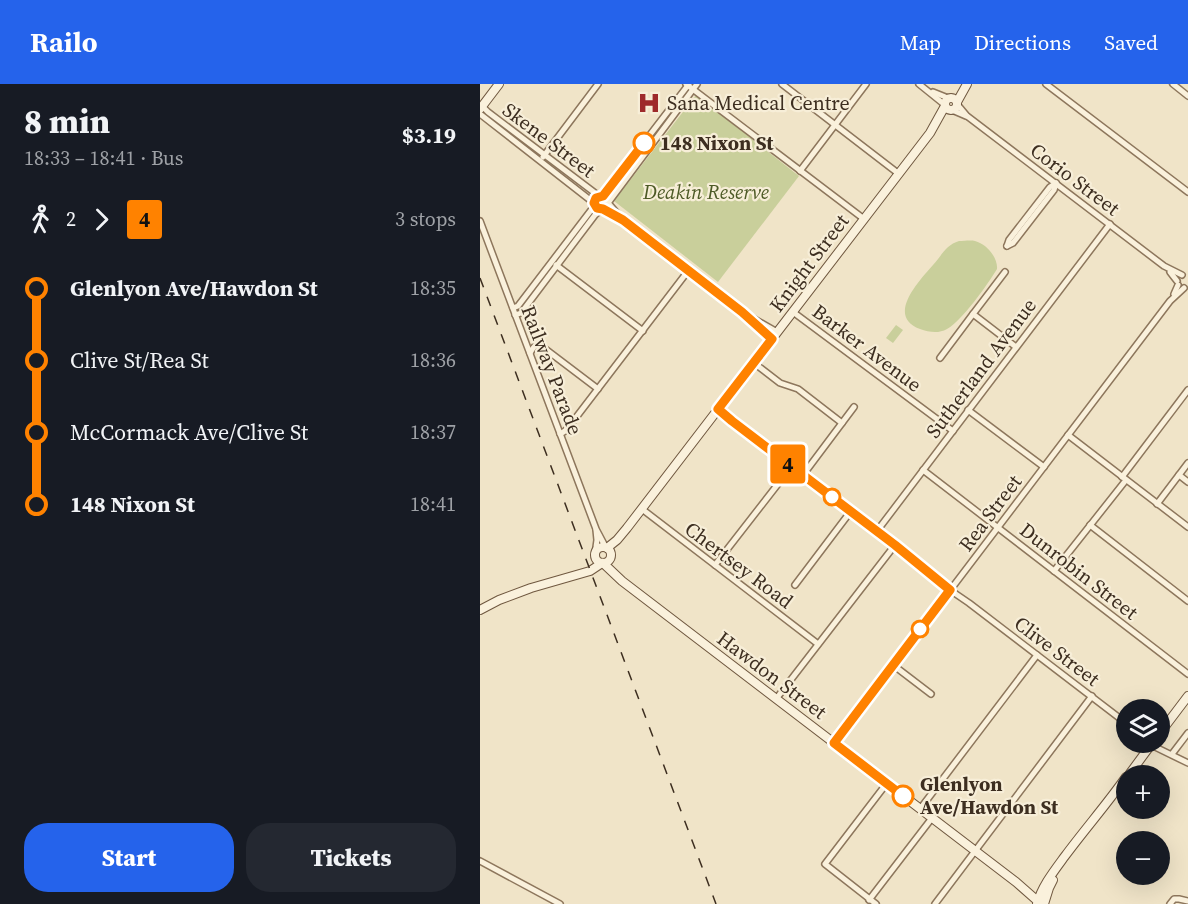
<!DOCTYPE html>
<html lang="en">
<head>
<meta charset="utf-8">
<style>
	:root { --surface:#171b24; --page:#242831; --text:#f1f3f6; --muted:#9ea1a6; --accent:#2563eb }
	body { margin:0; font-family:"Source Serif 4",serif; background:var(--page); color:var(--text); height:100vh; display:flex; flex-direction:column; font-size:22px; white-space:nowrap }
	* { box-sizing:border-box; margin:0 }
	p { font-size:20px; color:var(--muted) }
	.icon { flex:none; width:33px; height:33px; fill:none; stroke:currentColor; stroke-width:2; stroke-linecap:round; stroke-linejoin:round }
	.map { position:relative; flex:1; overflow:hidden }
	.side { display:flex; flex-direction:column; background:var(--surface); width:480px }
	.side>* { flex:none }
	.badge { padding:0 12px; border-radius:4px; font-size:21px; line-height:39px }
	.buttons { position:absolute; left:636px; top:615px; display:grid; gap:12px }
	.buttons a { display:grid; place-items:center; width:54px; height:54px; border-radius:50%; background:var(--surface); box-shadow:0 6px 24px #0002; font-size:30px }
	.map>.badge { position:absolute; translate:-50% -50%; box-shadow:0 0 0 3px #fff }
	.legs { display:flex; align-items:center; gap:9px; height:66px; padding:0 24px; font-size:20px }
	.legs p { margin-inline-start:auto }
	.head { display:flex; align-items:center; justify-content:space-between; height:102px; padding:0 24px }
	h1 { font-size:33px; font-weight:800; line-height:45px }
	.action { display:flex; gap:12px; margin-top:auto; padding:12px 24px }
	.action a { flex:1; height:69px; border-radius:24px; background:var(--accent); color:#fff; font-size:24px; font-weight:800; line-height:69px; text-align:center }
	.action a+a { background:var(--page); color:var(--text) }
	ul { padding:0 24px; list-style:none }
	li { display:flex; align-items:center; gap:21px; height:72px; font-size:22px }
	li i { display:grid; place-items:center; width:9px; height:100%; margin:0 8px; background:currentColor }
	li i::after { content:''; width:15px; height:15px; margin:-8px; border:4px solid; border-radius:50%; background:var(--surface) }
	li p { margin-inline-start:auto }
	li:first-child i { background:linear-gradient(#0000 50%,currentColor 0) }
	li:last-child i { background:linear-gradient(currentColor 50%,#0000 0) }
	header { display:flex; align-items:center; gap:36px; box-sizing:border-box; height:84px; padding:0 30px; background:var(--accent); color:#fff }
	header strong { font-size:28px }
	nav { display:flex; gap:33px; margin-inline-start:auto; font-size:21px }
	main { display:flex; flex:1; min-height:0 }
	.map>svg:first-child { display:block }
	.green { fill:#c9cf9b }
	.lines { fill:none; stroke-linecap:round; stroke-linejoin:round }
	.street-casing { stroke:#8d765c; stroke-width:8 }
	.secondary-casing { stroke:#6f573f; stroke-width:10 }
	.street { stroke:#faf1dc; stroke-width:5 }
	.secondary { stroke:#faf1dc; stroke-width:8 }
	.rail { stroke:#3d2e20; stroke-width:1.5; stroke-dasharray:10 10; stroke-linecap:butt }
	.line-1-casing { stroke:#fff; stroke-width:14 }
	.line-1 { stroke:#ff8200; stroke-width:9 }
	.stop-1-dot { fill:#fff; stroke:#ff8200; stroke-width:3 }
	.labels { text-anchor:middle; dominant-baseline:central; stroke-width:4.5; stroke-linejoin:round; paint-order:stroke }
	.poi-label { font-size:20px; fill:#3d2e20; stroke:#f7eed8; text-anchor:start }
	.street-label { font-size:20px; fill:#3d2e20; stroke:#f7eed8 }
	.stop-label { font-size:20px; font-weight:bold; fill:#3d2e20; stroke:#f7eed8; text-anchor:start }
	.park-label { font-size:20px; font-style:italic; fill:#4d5a26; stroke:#f7eed8 }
</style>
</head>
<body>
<header>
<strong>Railo</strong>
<nav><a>Map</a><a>Directions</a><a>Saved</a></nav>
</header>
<main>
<section class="side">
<div class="head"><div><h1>8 min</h1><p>18:33 – 18:41 · Bus</p></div><b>$3.19</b></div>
<div class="legs"><svg class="icon" aria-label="walk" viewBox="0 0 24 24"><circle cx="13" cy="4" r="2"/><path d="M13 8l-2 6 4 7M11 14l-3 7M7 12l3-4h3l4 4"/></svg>2<svg class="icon" aria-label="forward" viewBox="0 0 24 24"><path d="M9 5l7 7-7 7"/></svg><b class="badge" style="background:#ff8200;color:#111">4</b><p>3 stops</p></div>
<ul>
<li><i style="color:#ff8200"></i><b>Glenlyon Ave/Hawdon St</b><p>18:35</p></li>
<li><i style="color:#ff8200"></i><span>Clive St/Rea St</span><p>18:36</p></li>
<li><i style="color:#ff8200"></i><span>McCormack Ave/Clive St</span><p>18:37</p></li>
<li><i style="color:#ff8200"></i><b>148 Nixon St</b><p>18:41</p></li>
</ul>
<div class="action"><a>Start</a><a>Tickets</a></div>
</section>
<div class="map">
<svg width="708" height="820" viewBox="0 0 708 820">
	<rect width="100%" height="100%" fill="#f0e4c8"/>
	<!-- green -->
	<g class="green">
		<polygon points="216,11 319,92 238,198 134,117"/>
		<path d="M479 157C484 157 491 156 495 157 507 160 518 174 517 185 508 200 482 237 467 245 458 250 449 248 440 245 405 232 440 196 453 181 462 171 466 161 479 157Z"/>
		<polygon points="416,241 423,246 413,259 406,254"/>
	</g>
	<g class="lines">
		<!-- street casing -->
		<g class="street-casing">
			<g id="street">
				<polyline points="206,0 384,135"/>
				<polyline points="302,0 419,90"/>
				<polyline points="439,0 465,21"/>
				<polyline points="566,0 708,108"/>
				<polyline points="693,0 708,12"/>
				<polyline points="453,8 468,14"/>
				<polyline points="477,20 487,32 684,182 702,191"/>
				<polyline points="2,22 8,28 119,112"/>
				<polyline points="472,26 486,32"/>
				<polyline points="0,30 114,119"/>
				<polyline points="63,73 118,0"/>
				<polyline points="320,87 386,0"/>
				<polyline points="123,112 209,0"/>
				<polyline points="128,119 143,136 263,228 292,255"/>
				<polyline points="128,119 217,0"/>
				<polyline points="123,125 139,134"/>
				<polyline points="0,137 116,445 126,464"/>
				<polyline points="527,162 533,159 574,106 576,99"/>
				<polyline points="527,162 529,156 570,103 576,99"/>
				<polyline points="76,181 163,247"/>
				<polyline points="525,188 493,230 536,263"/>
				<polyline points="690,188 697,197"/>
				<polyline points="694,210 698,201"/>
				<polyline points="33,224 38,222 115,121"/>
				<polyline points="313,228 473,347"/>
				<polyline points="35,231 41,229 115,131 121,126"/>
				<polyline points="269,232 297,248"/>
				<path d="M50 269C53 264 54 261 60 261L118 305"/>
				<polyline points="460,274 493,230"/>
				<polyline points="274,279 300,299 318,305 362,339"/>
				<polyline points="488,326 564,383"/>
				<polyline points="236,328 252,337 312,382 415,461 470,506 489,519 646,639"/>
				<polyline points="80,350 85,347 91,340 208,187"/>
				<polyline points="588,351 708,443"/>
				<polyline points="443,386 708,590"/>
				<polyline points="323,391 374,323"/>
				<polyline points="699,391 708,398"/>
				<polyline points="642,393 708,306"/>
				<polyline points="677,420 708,379"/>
				<polyline points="162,425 338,560"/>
				<polyline points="610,441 708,517"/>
				<polyline points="397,447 630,140"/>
				<polyline points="115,470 117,456 116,446"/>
				<polyline points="235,481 312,382"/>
				<polyline points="574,487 646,396"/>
				<polyline points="315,501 371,427"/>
				<polyline points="413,581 451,610"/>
				<polyline points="296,615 415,461"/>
				<polyline points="354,659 690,217 704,204"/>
				<polyline points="669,660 708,679"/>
				<polyline points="692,670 708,649"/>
				<polyline points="440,725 557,571"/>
				<polyline points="0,777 80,820"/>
				<polyline points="389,816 452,734"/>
				<polyline points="396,820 345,780 407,699"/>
				<polyline points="455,820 612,612"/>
				<polyline points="690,820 694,815 699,815 708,817"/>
			</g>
		</g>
		<!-- secondary casing -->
		<g class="secondary-casing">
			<g id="secondary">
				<circle cx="471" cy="20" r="6"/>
				<polyline points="477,18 487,0"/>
				<polyline points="0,25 19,0"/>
				<circle cx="123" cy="471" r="8"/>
				<polyline points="127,464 137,456 147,444 450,49 465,22"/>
				<polyline points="123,479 142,497 536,798 561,820"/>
				<polyline points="0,526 19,516 51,504 110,487 122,479"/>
				<polyline points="680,649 708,612"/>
				<polyline points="648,692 673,658"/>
				<path d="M557 820C562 802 574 787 585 772 605 745 627 720 646 693"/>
				<polyline points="564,820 569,804 573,796"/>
			</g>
		</g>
		<!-- street -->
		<use href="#street" class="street"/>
		<!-- secondary -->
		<use href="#secondary" class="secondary"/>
		<!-- rail -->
		<polyline class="rail" points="0,194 236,820"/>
	</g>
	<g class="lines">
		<!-- line-1 casing -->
		<g class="line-1-casing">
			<polyline id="line-1" points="164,59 123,112 116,114 114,119 117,124 123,125 143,136 262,228 292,255 238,325 252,337 415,461 470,506 354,659 423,712"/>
		</g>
		<!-- line-1 -->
		<use href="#line-1" class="line-1"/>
	</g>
	<!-- icons -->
	<defs>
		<g id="hospital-bare" transform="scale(1.8)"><path d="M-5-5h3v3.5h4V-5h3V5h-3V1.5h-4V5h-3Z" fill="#9e2a2b" stroke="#f7eed8" stroke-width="2.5" paint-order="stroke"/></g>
	</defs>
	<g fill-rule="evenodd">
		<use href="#hospital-bare" x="169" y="19"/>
	</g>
	<!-- markers -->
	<g class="stop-1-dot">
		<circle cx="164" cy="59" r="10"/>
		<circle cx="352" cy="413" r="8"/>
		<circle cx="440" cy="545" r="8"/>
		<circle cx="423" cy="712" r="10"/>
	</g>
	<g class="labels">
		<!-- poi labels -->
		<g class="poi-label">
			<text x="187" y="19">Sana Medical Centre</text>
		</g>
		<!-- street labels -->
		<g class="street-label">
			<text transform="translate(69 56) rotate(37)">Skene Street</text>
			<text transform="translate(595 95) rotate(37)">Corio Street</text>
			<text transform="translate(329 179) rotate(-53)">Knight Street</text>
			<text transform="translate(387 264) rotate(37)">Barker Avenue</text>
			<text transform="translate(501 284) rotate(-53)">Sutherland Avenue</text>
			<text transform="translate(72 286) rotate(69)">Railway Parade</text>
			<text transform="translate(510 429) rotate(-53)">Rea Street</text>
			<text transform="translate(259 481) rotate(37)">Chertsey Road</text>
			<text transform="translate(599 487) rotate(38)">Dunrobin Street</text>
			<text transform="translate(577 567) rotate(37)">Clive Street</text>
			<text transform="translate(292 591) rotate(37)">Hawdon Street</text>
		</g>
		<!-- stop labels -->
		<g class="stop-label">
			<text x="180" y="59">148 Nixon St</text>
			<text x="440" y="700">Glenlyon<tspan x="440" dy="23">Ave/Hawdon St</tspan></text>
		</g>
		<!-- park labels -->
		<g class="park-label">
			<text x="226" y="108">Deakin Reserve</text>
		</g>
	</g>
</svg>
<div class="buttons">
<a><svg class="icon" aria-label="layers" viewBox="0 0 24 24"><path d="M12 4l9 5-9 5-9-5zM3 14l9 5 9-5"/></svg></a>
<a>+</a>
<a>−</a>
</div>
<b class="badge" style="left:308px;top:380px;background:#ff8200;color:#111">4</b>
</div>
</main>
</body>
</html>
